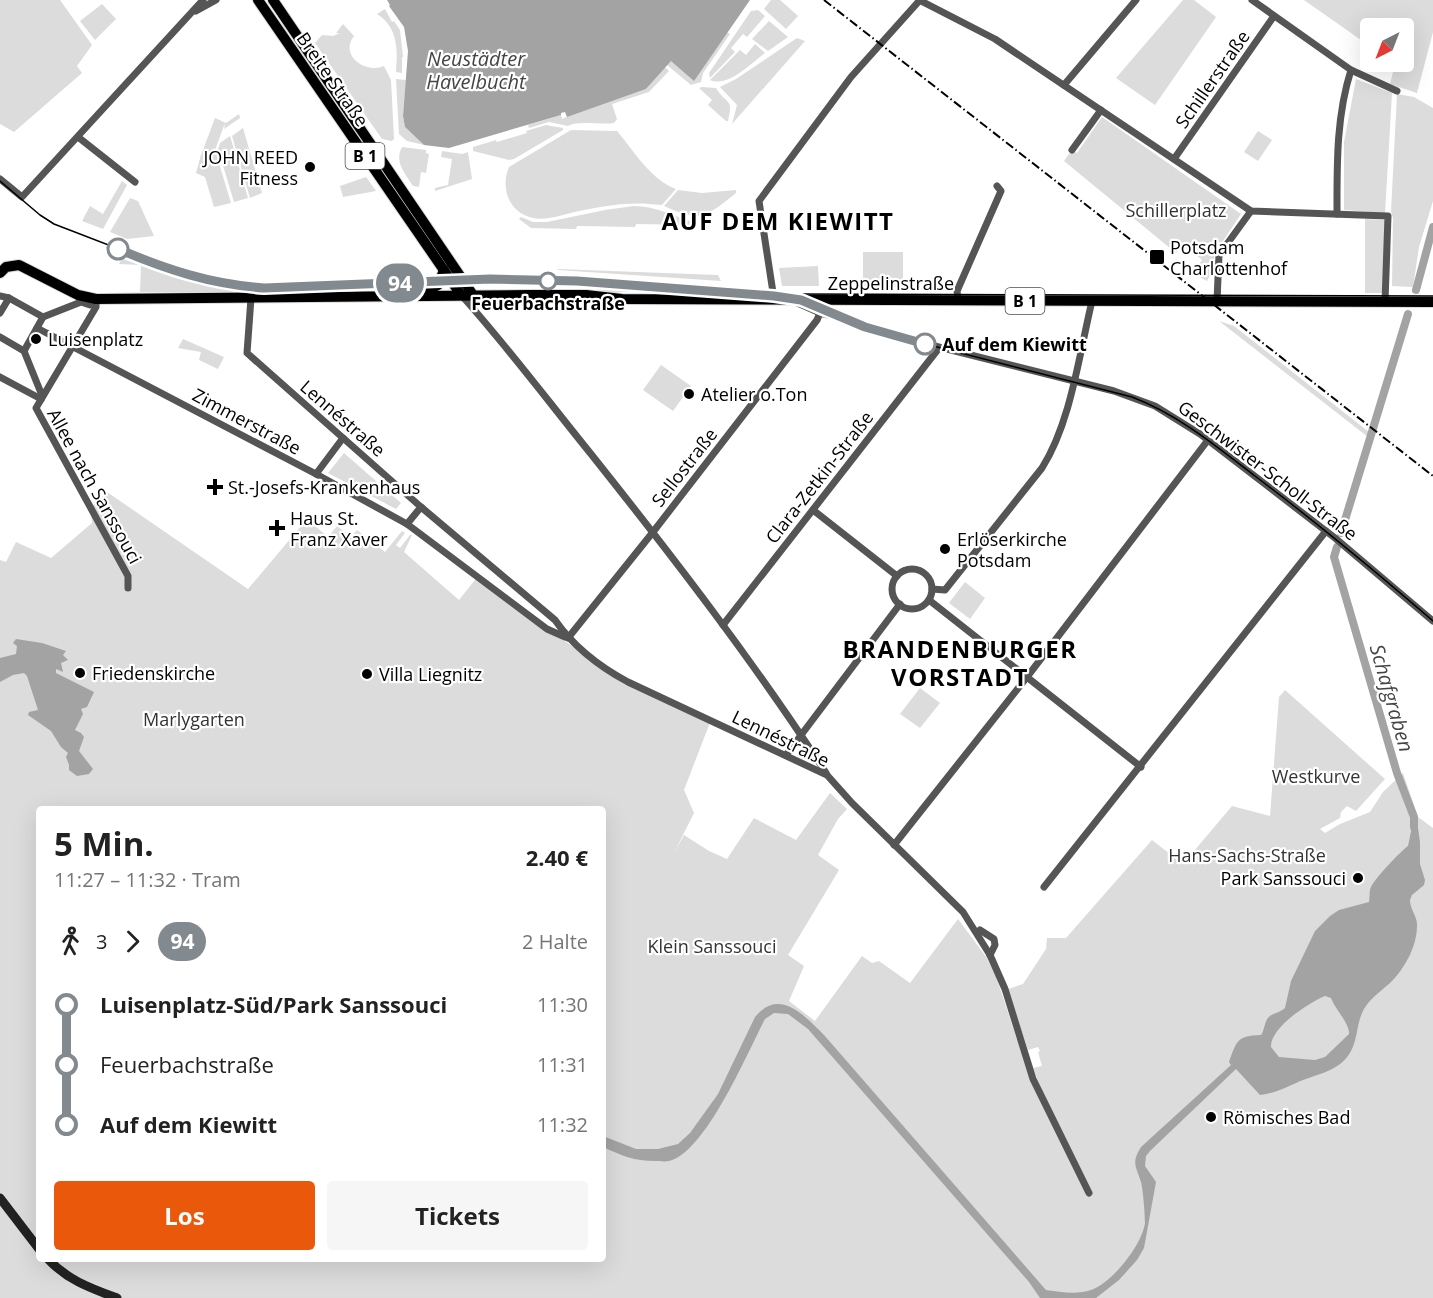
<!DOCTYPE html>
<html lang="de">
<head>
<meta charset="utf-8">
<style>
	:root { --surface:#fff; --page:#f6f6f6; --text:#222; --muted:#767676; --accent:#ea580c }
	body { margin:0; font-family:"Open Sans",sans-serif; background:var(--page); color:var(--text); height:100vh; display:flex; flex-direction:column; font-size:22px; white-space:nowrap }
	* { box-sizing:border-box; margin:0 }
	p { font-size:20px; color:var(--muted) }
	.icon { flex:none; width:33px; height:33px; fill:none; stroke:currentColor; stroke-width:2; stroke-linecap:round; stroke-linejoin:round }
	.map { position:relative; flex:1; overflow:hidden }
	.sheet { position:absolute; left:36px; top:806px; width:570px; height:456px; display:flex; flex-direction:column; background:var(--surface); border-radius:6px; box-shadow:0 6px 24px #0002 }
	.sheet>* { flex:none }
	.badge { padding:0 12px; border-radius:20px; font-size:21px; line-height:39px }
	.needle { width:39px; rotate:222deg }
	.tools { position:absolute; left:1360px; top:18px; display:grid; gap:12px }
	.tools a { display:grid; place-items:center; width:54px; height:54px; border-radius:6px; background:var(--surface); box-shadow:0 6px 24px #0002; font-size:30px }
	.map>.badge { position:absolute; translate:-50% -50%; box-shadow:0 0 0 3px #fff }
	.legs { display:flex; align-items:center; gap:9px; height:66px; padding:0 18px; font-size:20px }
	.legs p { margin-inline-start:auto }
	.overview { display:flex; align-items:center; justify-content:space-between; height:102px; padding:0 18px }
	h1 { font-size:33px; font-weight:700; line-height:45px }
	.primary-button { display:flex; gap:12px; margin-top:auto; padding:12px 18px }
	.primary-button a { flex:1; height:69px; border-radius:6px; background:var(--accent); color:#fff; font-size:24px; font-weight:700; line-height:69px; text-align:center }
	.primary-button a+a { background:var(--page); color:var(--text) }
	ul { padding:0 18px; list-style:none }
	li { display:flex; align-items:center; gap:21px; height:60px; font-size:22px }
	li i { display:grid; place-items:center; width:9px; height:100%; margin:0 8px; background:currentColor }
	li i::after { content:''; width:15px; height:15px; margin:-8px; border:4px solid; border-radius:50%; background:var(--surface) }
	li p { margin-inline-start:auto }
	li:first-child i { background:linear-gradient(#0000 50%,currentColor 0) }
	li:last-child i { background:linear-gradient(currentColor 50%,#0000 0) }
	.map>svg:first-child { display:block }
	.green { fill:#dcdcdc; fill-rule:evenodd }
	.water { fill:#a3a3a3; fill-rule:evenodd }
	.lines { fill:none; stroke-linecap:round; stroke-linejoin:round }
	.canal { stroke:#a3a3a3; stroke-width:8 }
	.primary-casing { stroke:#dbdbdb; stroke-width:12 }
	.street { stroke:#555; stroke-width:7 }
	.secondary { stroke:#222; stroke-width:9 }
	.primary { stroke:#000; stroke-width:10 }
	.tram { stroke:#000; stroke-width:1.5 }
	.rail { stroke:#000; stroke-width:2; stroke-dasharray:9 3 1.5 3; stroke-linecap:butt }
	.line-1-casing { stroke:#fff; stroke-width:14 }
	.line-1 { stroke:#838a8f; stroke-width:9 }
	.poi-dot { fill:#000; stroke:#fff; stroke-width:2 }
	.stop-1-dot { fill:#fff; stroke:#838a8f; stroke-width:3 }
	.labels { text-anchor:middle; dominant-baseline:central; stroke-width:4.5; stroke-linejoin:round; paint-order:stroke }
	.shield { fill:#fff; stroke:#4c4c4c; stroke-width:1.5 }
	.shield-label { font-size:16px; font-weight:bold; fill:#000 }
	.street-label { font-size:18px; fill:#000; stroke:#fff }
	.poi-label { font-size:18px; fill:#000; stroke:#fff; text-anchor:start }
	.park-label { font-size:18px; fill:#333; stroke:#fff }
	.stop-label { font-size:18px; font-weight:bold; fill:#000; stroke:#fff }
	.water-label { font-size:20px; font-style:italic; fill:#444; stroke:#fff }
	.district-label { font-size:24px; font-weight:bold; letter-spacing:1.5px; fill:#000; stroke:#fff }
</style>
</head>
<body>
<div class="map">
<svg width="1433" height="1298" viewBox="0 0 1433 1298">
	<rect width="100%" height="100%" fill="#fff"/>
	<!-- green -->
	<g class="green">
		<polygon points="0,0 60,0 92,45 77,66 82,73 14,132 0,124"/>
		<polygon points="771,0 780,0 798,16 786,29 764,9"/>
		<polygon points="1183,0 1194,0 1216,17 1155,105 1116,78"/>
		<polygon points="1304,0 1433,0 1433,32 1417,93 1390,84 1395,64 1391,62 1404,62 1404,28 1371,28 1371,47"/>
		<polygon points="102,4 116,19 95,40 80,21"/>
		<path d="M385 9 392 22 394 21 400 30 403 57H402V73L396 72C398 50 398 27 377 14Z"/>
		<polygon points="758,10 765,16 747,37 743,34 731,48 735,52 710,78 709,73 751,11"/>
		<polygon points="769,21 788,37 768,51 752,39"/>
		<path d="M343 24 354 36C339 55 365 74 384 66L391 80 394 139 392 141 382 139 315 43 322 35 333 36 340 33H336Z"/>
		<polygon points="727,32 730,34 703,73 701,82 691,85 667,65 671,60 694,80"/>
		<polygon points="797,38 805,41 732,124 737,105 720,87 736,79"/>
		<path d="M755 44 765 53C751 63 728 88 710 80L740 50 746 55Z"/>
		<path d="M665 67 669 71 649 92 612 104 617 119 614 123C600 125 578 120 568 126L549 122 529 128 528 125 561 115 562 119 566 117 646 89Z"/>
		<polygon points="396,79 406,80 403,116 405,127 424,145 407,141 399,134"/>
		<polygon points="1356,79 1392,93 1385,213 1344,210 1344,142"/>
		<path d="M702 87 716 88C726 105 734 97 728 121H726L708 105 712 100 699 88Z"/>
		<polygon points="1397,94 1414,97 1433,108 1433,201 1419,247 1413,287 1392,286 1393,218 1391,211"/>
		<polygon points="239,114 240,118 224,129 225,123 215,150 231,203 214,207 205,177 196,173 201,155 215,118 226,123"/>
		<polygon points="1102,117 1241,214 1215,253 1211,277 1209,277 1207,281 1192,273 1202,260 1184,244 1176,253 1064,161 1072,150 1077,153"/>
		<polygon points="546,125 563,128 563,130 514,159 509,160 473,151 473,147 496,140 497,142 527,133 526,131"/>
		<polygon points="243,128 262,193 250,198 232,136"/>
		<path d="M571 130 617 131C634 151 650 179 676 189L662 205C631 201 609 205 579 211 565 214 547 221 533 218 509 213 500 188 509 167Z"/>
		<polygon points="1258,131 1272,140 1258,161 1244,152"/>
		<polygon points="230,136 248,198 234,202 218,149 220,143"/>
		<path d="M402 147 426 150V153L429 154 426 173 421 172 419 187 413 186C405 173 394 162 402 147Z"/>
		<polygon points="442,151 462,154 468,152 472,179 435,191 435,188 448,185 452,159 441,157"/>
		<polygon points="366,177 376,191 343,197 340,186"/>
		<polygon points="122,181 127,185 103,229 82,221 90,206 103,214"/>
		<path d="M678 190 702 193 736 190V193C706 217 701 223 664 206Z"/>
		<polygon points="130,198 138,201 154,236 127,239 110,232"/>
		<path d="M634 206C655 206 671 215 690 221L691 225 636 224 635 227 577 226 576 229 531 228 519 219 521 217 533 222H547L605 210Z"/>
		<polygon points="1365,219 1385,220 1383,293 1365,293"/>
		<rect x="863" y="252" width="40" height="35"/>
		<polygon points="124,255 187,278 232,287 233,292 140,292 141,265 119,264"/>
		<polygon points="818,266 819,286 782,286 779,268"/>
		<polygon points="557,269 718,275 721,281 558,270"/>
		<polygon points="554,282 693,292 610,292 584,287 554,284"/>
		<polygon points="1219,321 1234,326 1369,432 1368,437"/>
		<polygon points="183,339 224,357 218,369 199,360 201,352 178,348"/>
		<polygon points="661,365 691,386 673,411 643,390"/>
		<polygon points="344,453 401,503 396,509 328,473"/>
		<path d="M107 492 248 589 307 519 328 537 337 526 351 537 357 530 385 552 402 531 405 533 396 545 400 548 410 535H412L404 552 459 600 478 576 547 629 614 674 711 720 684 790 694 813 673 855 684 835 709 851 727 859 754 818 796 840 830 793 847 809 838 819 818 855 839 870 788 955 804 966 789 1001 815 1021 862 956 872 963 879 961 910 983 958 919 987 958 996 976 1031 1082 1037 1078 1033 1068 1042 1066 1038 1052 1040 1051 1038 1047 1028 1050 1008 989 1023 984 1046 949 1047 938H1066L1152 840 1183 864 1232 806 1270 816 1279 697 1285 690 1385 779 1356 811 1347 806 1341 812 1340 818 1320 829 1325 833 1340 824 1370 812 1383 792 1403 773 1418 817 1433 828V1298H0V560L6 562 16 542 51 558 92 523 90 508ZM39 808H603V1258H39Z"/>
		<polygon points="965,582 985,598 970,619 949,603"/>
		<polygon points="920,688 940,703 920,728 900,714"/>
	</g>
	<!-- water -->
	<g class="water">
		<polygon points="387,0 750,0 694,81 671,61 646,89 567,117 565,112 561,113 561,115 449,148 424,145 405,127 403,116 408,51 404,27 389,6 390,5"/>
		<polygon points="16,639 42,643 66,651 63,655 68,660 61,663 63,672 56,669 56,673 94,692 87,707 81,709 83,714 75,730 81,733 84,737 79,751 93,769 89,774 77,776 69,770 69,765 66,757 68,753 61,747 51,731 28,715 29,712 38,710 27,676 24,673 13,675 0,682 0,658 16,654 17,646 13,643"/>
		<path d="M1414 817 1418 828 1420 842V864L1425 880 1424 885 1412 895 1410 900C1410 910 1418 917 1417 926 1417 945 1406 966 1393 980 1383 990 1371 997 1364 1009 1357 1021 1358 1036 1352 1049 1343 1069 1322 1073 1303 1080 1288 1086 1277 1093 1260 1095L1236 1069 1150 1151 1146 1156 1145 1166 1156 1182 1144 1248 1137 1260 1119 1280 1096 1298H1040L1029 1282 808 1029 788 1014 774 1013 765 1019C747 1053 706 1152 669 1161 665 1162 659 1161 655 1161 634 1161 623 1156 603 1147V1136L636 1149H658L678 1144 690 1133 718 1094 755 1017C779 987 805 1016 824 1035L1046 1290C1061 1292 1077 1295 1091 1290 1112 1283 1142 1245 1145 1223 1145 1215 1143 1189 1141 1182 1136 1166 1131 1163 1141 1147L1231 1065 1229 1062C1237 1040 1237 1036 1261 1035 1265 1030 1264 1020 1270 1016 1274 1013 1281 1012 1285 1008L1291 981 1315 931 1330 916 1339 910 1369 902C1370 897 1369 891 1371 887 1375 878 1400 852 1408 846ZM1325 996 1331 998C1335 1009 1350 1024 1349 1034L1325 1057 1315 1060 1279 1057 1271 1047C1270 1028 1308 1003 1325 996Z"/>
	</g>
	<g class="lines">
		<!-- canal -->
		<g class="canal">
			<polyline points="1416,290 1433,227"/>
			<polyline points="1341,533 1408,314"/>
			<polyline points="1337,547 1334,557 1397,773 1414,817 1414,827"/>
		</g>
		<!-- primary casing -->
		<g class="primary-casing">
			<g id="primary">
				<polyline points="258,0 461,295"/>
				<polyline points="273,0 473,295"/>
				<polyline points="0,273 6,267 19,265 78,295 96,299 528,295 586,295 622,299 1433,302"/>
				<polyline points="424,293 438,285 444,270"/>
			</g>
		</g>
		<!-- street -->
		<g class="street">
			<polyline points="919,0 995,39 1251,211 1388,216 1385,302"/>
			<polyline points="1252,0 1351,70 1397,91"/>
			<polyline points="196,11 216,0"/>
			<polyline points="1064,85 1136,0"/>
			<polyline points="78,137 135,182"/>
			<polyline points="1072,150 1101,110"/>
			<polyline points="1174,159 1274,16"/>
			<polyline points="0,179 22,197 203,0"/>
			<path d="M1337 214C1337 166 1336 117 1351 70"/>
			<polyline points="0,296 9,298 43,317"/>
			<path d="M462 296C507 346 548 401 591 454 673 557 754 662 826 773"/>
			<path d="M251 298 247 353 421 507 555 620C573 646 600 667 628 682L827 775 852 803 963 912 990 955 1005 989 1033 1079 1089 1193"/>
			<polyline points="96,299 96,307 36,408 128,576 128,588"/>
			<polyline points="774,299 759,201 851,77 920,0"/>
			<polyline points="958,300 957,291 1001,191 997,186"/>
			<polyline points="793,301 820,313 852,321 879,332 1114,391 1155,406 1200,434 1287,501 1335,538 1433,621"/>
			<polyline points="1217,301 1219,255 1251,211"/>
			<polyline points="0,313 9,298"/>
			<polyline points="37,328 316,474 407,524 547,629 565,637"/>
			<polyline points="0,337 24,351 41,393 41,399"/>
			<polyline points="24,351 43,317 81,302 90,305"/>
			<polyline points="0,377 41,399"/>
			<polyline points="316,474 343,438"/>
			<polyline points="813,510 897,576"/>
			<polyline points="407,524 421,507"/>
			<circle cx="912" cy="589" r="20"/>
			<path d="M932 589 945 590 1042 468C1071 422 1079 355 1092 301"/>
			<polyline points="929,600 1141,767"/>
			<polyline points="723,625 939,348"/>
			<polyline points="568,638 653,532 817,320 820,313"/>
			<polyline points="786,755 900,604"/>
			<polyline points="894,845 1027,677 1208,440"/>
			<polyline points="1044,887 1326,531"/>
			<polyline points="980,930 994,939 995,945 990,955"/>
		</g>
		<!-- secondary -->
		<g class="secondary">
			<polyline points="0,1198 39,1249"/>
			<path d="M47 1258C67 1280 90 1288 117 1298"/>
		</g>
		<!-- primary -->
		<use href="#primary" class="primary"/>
		<!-- tram -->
		<g class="tram">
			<path d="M0 181 40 215 54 224 176 271 194 277 238 286 264 288 490 279 577 281 773 296 801 300 879 332 1132 397C1179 415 1216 446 1255 476 1316 522 1375 571 1433 621"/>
			<polyline points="797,294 1433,296"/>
		</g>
		<!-- rail -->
		<polyline class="rail" points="824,0 1433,476"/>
	</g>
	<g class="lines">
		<!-- line-1 casing -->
		<g class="line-1-casing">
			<path id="line-1" d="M118 249C168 270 210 284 264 288L490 279 577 281 774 296 801 300 865 327 925 344"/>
		</g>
		<!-- line-1 -->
		<use href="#line-1" class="line-1"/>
	</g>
	<!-- markers -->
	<g class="poi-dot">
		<circle cx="310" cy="167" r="6"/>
		<rect x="1149" y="249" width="16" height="16" rx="3"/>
		<circle cx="36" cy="339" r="6"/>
		<circle cx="689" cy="394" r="6"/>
		<path d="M212 478h6v6h6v6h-6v6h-6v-6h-6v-6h6z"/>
		<path d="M274 519h6v6h6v6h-6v6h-6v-6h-6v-6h6z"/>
		<circle cx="945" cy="549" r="6"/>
		<circle cx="80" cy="673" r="6"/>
		<circle cx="367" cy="674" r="6"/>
		<circle cx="1358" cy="878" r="6"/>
		<circle cx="1211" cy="1117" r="6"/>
	</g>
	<g class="stop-1-dot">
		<circle cx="118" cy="249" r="10"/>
		<circle cx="548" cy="281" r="8"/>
		<circle cx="925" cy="344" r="10"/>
	</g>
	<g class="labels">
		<!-- shield labels -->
		<g class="shield">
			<rect x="345.5" y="143" width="39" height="26" rx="4.5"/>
			<rect x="1005.5" y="288" width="39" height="26" rx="4.5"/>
		</g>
		<g class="shield-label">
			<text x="365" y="156">B 1</text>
			<text x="1025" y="301">B 1</text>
		</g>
		<!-- street labels -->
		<g class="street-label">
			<text transform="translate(333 79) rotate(55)">Breite Straße</text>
			<text transform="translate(1212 79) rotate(-55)">Schillerstraße</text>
			<text x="891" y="283">Zeppelinstraße</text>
			<text transform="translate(343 418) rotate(41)">Lennéstraße</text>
			<text transform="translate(247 421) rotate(28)">Zimmerstraße</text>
			<text transform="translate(684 467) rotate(-52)">Sellostraße</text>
			<text transform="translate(1268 470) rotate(37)">Geschwister-Scholl-Straße</text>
			<text transform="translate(819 477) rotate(-52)">Clara-Zetkin-Straße</text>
			<text transform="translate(95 486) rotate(61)">Allee nach Sanssouci</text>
			<text transform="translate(781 738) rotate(26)">Lennéstraße</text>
		</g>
		<!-- poi labels -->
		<g class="poi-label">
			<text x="298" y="157" text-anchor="end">JOHN REED<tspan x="298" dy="21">Fitness</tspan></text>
			<text x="1170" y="247">Potsdam<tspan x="1170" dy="21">Charlottenhof</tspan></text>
			<text x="48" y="339">Luisenplatz</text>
			<text x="701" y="394">Atelier o.Ton</text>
			<text x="228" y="487">St.-Josefs-Krankenhaus</text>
			<text x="290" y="518">Haus St.<tspan x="290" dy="21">Franz Xaver</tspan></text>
			<text x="957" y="539">Erlöserkirche<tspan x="957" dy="21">Potsdam</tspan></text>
			<text x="92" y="673">Friedenskirche</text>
			<text x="379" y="674">Villa Liegnitz</text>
			<text x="1346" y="878" text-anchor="end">Park Sanssouci</text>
			<text x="1223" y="1117">Römisches Bad</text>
		</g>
		<!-- park labels -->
		<g class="park-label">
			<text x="1176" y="210">Schillerplatz</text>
			<text x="194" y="719">Marlygarten</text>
			<text x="1316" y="776">Westkurve</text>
			<text x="1247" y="855">Hans-Sachs-Straße</text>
			<text x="712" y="946">Klein Sanssouci</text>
		</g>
		<!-- stop labels -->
		<g class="stop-label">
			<text x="548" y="303">Feuerbachstraße</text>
			<text x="942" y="344" text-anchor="start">Auf dem Kiewitt</text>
		</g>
		<!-- water labels -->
		<g class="water-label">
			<text x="476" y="58">Neustädter<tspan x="476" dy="23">Havelbucht</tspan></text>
			<text transform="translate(1392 698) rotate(74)">Schafgraben</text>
		</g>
		<!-- district labels -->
		<g class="district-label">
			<text x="778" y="220">AUF DEM KIEWITT</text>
			<text x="960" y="648">BRANDENBURGER<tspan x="960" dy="28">VORSTADT</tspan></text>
		</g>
	</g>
</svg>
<div class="tools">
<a><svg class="needle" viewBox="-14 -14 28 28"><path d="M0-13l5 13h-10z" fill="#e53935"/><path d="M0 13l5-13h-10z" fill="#767676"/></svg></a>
</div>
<b class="badge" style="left:400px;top:283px;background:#838a8f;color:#fff">94</b>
<section class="sheet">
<div class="overview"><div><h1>5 Min.</h1><p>11:27 – 11:32 · Tram</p></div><b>2.40 €</b></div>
<div class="legs"><svg class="icon" aria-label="walk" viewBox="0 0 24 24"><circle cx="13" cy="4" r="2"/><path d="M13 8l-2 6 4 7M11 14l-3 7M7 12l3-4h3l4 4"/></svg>3<svg class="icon" aria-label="forward" viewBox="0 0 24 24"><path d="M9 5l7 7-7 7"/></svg><b class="badge" style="background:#838a8f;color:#fff">94</b><p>2 Halte</p></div>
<ul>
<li><i style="color:#838a8f"></i><b>Luisenplatz-Süd/Park Sanssouci</b><p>11:30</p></li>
<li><i style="color:#838a8f"></i><span>Feuerbachstraße</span><p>11:31</p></li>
<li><i style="color:#838a8f"></i><b>Auf dem Kiewitt</b><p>11:32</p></li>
</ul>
<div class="primary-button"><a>Los</a><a>Tickets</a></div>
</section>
</div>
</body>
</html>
